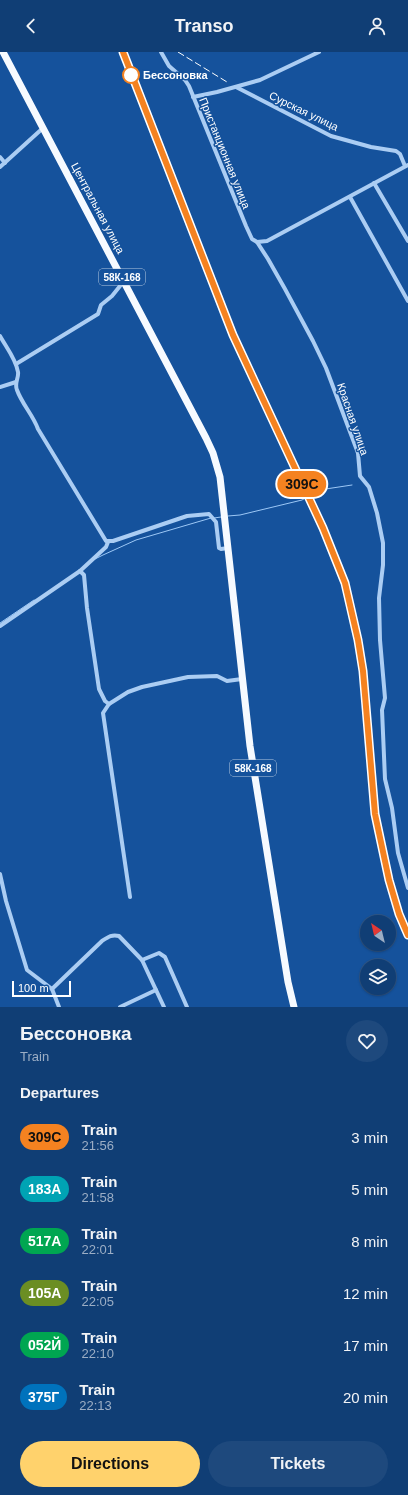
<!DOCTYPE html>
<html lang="en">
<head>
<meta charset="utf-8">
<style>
	:root { --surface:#103e75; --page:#1e497d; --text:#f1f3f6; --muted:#9caec5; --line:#305787; --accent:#ffd26c }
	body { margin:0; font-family:Helvetica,sans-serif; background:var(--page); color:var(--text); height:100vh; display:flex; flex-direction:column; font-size:15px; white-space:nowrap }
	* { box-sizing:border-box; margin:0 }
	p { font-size:13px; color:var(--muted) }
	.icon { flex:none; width:22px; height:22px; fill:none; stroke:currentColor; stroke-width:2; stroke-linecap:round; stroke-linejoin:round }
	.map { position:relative; height:955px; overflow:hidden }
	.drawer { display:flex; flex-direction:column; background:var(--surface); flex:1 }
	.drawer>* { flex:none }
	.badge { padding:0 8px; border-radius:13px; font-size:14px; line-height:26px }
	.needle { width:26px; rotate:325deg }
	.buttons { position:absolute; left:360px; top:863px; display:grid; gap:8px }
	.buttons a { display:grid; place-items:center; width:36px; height:36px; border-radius:50%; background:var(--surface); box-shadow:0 1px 3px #0004,0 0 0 1px var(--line); font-size:20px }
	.scale { position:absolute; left:12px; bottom:10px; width:59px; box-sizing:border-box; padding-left:4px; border:2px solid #fff; border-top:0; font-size:11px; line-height:14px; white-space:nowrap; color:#fff; -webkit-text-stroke:3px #15529c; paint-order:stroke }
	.map>.badge { position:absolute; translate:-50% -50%; box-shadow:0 0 0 2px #fff }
	h2 { padding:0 20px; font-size:15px; line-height:36px }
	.round { display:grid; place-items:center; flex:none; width:42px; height:42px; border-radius:21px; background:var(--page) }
	.head { display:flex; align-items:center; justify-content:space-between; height:68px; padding:0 20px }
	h1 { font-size:19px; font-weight:700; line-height:30px }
	.action { display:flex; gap:8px; margin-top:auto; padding:8px 20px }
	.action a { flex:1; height:46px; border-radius:24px; background:var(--accent); color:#111; font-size:16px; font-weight:700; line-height:46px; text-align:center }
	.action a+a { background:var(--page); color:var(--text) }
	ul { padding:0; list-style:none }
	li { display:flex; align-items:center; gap:12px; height:52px; padding:0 20px }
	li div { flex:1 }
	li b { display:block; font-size:15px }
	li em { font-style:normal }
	li .badge { min-width:44px; font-weight:700; text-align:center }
	header { display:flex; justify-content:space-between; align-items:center; height:52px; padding:0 20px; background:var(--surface); font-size:18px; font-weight:700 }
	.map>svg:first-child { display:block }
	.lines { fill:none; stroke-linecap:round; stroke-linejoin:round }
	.stream { stroke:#9dc8f6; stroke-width:1 }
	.minor { stroke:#abcdf3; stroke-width:4 }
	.primary { stroke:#f6faff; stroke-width:7 }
	.rail { stroke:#fff; stroke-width:1; stroke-dasharray:7 3; stroke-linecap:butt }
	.line-casing { stroke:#fff; stroke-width:9 }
	.line { stroke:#f58220; stroke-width:6 }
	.stop-dot { fill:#fff; stroke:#f58220; stroke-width:2 }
	.labels { text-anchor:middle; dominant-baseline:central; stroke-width:3; stroke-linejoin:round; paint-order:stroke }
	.shield { fill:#15529c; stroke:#b9cbe1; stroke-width:1 }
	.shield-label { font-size:10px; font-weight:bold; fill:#fff }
	.stop-label { font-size:11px; font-weight:bold; fill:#fff; stroke:#15529c; text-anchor:start }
	.street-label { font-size:11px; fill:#fff; stroke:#15529c }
</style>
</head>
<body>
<header><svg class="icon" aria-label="back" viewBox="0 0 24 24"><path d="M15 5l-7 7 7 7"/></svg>Transo<svg class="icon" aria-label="person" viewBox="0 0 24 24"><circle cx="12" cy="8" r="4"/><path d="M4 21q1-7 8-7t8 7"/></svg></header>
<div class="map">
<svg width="408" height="955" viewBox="0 0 408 955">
	<rect width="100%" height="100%" fill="#15529c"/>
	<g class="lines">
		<!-- stream -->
		<g class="stream">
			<polyline points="228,464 240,463 302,448 319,438 352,433"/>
			<polyline points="214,466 221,465"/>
			<polyline points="95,507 103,503 136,488 211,466"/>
			<polyline points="0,571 34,548"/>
		</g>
		<!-- minor -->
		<g class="minor">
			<polyline points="161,0 169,14 185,28 189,34 246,174 252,187 257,190 268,207 285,237 313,289 326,316 358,401 360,424 369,435 377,461 383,491 383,513 379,546 380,588 385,646 382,658 385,727 392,756 398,801 408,836"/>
			<polyline points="236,35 331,84 371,95 396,99 400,102 405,114"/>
			<polyline points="193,45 217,40 260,28 319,0"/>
			<polyline points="0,105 5,111"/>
			<polyline points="0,115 43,76"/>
			<polyline points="374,131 408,189"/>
			<polyline points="350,145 408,249"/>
			<polyline points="257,190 267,189 408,113"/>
			<path d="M0 284C6 295 16 307 18 320 19 326 14 331 17 338 22 352 33 363 38 377L106 489H113L187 464 209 462 216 470 219 496 221 497 228 496"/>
			<polyline points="16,312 98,262 101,253 112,244 124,229"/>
			<polyline points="0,335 16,330"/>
			<polyline points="80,519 84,523 87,556 99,637 105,649 109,652 128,640 142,635 188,625 217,624 227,629 242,627"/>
			<polyline points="0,574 80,519 106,495 108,490"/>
			<polyline points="109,652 103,661 130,845"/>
			<polyline points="0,822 6,849 27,918 52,937 59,955"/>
			<polyline points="142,908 159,901 165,905 187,955"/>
			<path d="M52 937 102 889C108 885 112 882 119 884L142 908 164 955"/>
			<polyline points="120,955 156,938"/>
		</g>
		<!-- primary -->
		<polyline class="primary" points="3,0 206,386 213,401 220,425 250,694 288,930 294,955"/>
		<!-- rail -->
		<g class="rail">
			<polyline points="123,0 233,283 323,476 345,531 357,582 363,619 375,762 389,829 399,862 408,883"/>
			<polyline points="178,0 227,30"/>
		</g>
	</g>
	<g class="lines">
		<!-- line casing -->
		<g class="line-casing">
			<polyline id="line" points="123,0 233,283 323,476 345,531 358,588 363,619 375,762 389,828 399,862 408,883"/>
		</g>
		<!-- line -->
		<use href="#line" class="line"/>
	</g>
	<!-- markers -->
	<circle class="stop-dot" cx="131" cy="23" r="8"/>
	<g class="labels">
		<!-- shield labels -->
		<g class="shield">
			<rect x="99" y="217" width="46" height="16" rx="3"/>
			<rect x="230" y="708" width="46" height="16" rx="3"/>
		</g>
		<g class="shield-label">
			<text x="122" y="225">58К-168</text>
			<text x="253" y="716">58К-168</text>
		</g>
		<!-- stop labels -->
		<g class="stop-label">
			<text x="143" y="23">Бессоновка</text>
		</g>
		<!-- street labels -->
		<g class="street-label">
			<text transform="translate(304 59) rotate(26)">Сурская улица</text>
			<text transform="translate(225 101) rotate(68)">Пристанционная улица</text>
			<text transform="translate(98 156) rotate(62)">Центральная улица</text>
			<text transform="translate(353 367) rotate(71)">Красная улица</text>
		</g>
	</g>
</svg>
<div class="buttons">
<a><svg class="needle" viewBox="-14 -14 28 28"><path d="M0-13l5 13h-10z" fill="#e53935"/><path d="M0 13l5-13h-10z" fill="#9caec5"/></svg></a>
<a><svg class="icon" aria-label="layers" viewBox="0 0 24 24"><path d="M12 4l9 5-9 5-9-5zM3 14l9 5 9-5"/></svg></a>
</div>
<div class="scale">100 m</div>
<b class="badge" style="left:302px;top:432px;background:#f58220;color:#111">309С</b>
</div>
<section class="drawer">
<div class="head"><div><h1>Бессоновка</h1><p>Train</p></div><a class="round"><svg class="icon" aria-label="heart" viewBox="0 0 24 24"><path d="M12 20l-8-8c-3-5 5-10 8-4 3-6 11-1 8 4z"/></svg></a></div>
<h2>Departures</h2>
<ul>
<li><span class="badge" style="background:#f58220;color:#111">309С</span><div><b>Train</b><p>21:56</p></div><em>3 min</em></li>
<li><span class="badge" style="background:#00a3b4;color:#fff">183А</span><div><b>Train</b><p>21:58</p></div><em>5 min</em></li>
<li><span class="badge" style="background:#00a651;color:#fff">517А</span><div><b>Train</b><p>22:01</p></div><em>8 min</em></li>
<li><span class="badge" style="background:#6b8e23;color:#fff">105А</span><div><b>Train</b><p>22:05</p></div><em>12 min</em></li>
<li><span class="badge" style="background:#00a651;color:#fff">052Й</span><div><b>Train</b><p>22:10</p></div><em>17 min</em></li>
<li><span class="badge" style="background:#0072bc;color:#fff">375Г</span><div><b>Train</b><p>22:13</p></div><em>20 min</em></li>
</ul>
<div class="action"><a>Directions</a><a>Tickets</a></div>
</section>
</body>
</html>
